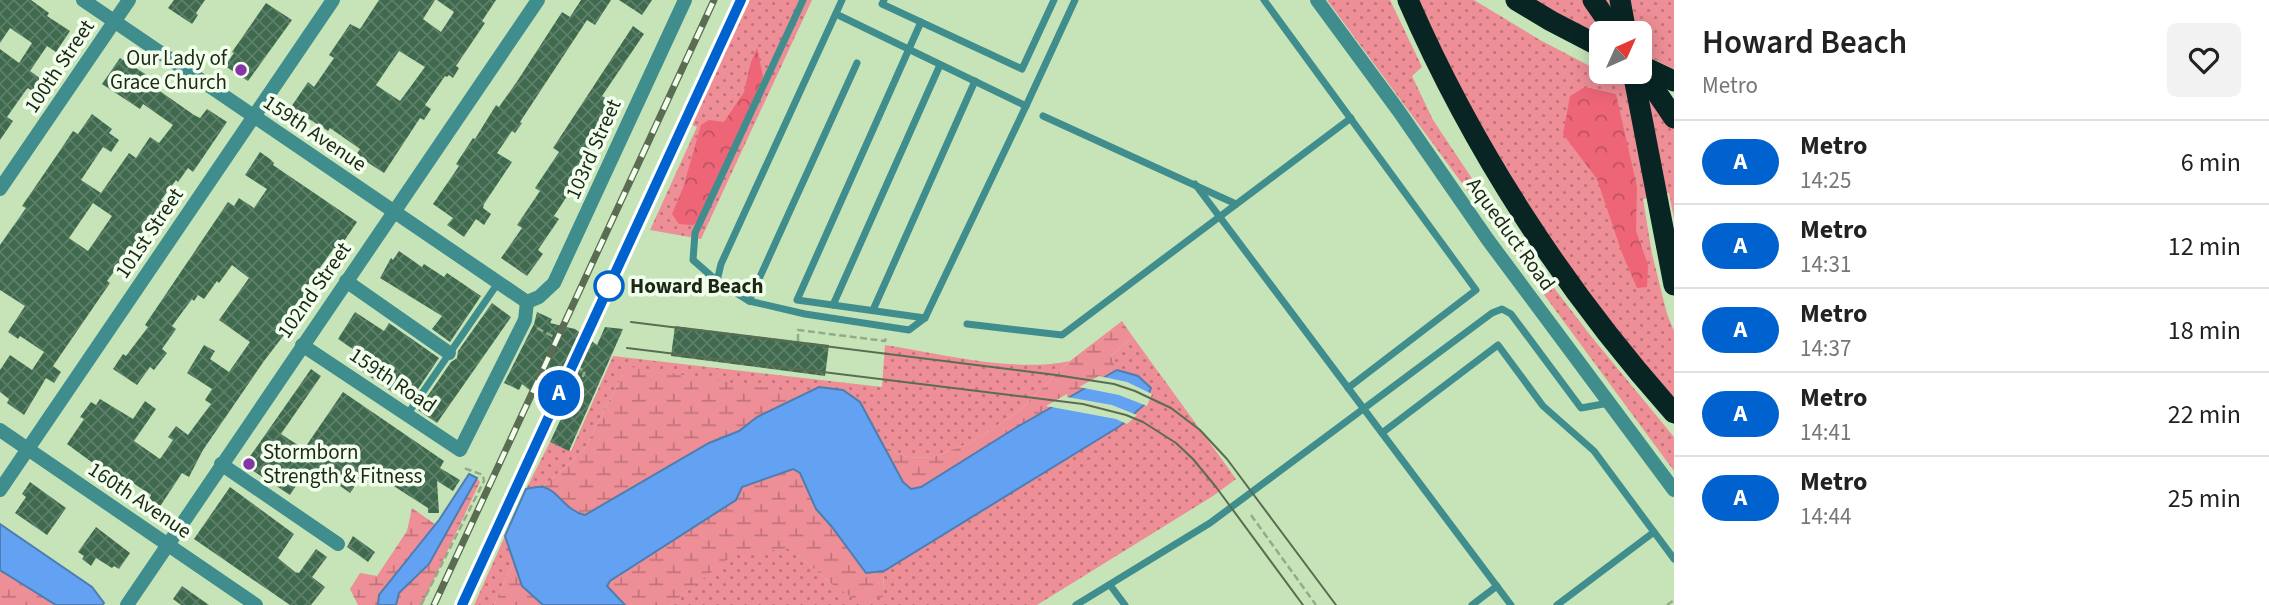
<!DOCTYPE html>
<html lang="en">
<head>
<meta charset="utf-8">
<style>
	:root { --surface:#fff; --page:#f2f2f2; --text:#222; --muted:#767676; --line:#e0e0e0 }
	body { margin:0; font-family:"Source Sans 3",sans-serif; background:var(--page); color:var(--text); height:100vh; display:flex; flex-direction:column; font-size:26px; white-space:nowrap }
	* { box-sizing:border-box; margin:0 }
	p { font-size:23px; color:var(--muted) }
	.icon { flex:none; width:38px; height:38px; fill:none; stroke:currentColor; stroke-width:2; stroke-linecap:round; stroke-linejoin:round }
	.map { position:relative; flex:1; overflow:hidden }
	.side { display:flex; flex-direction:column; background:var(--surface); width:595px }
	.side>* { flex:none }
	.badge { padding:0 14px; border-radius:23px; font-size:24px; line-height:46px }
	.needle { width:46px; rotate:45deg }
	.buttons { position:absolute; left:1589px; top:21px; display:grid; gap:14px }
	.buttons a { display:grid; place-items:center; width:63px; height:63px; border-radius:10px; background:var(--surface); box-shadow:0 4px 18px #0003; font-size:35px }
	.map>.badge { position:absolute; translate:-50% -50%; box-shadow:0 0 0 4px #fff }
	.round { display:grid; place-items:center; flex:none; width:74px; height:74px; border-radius:10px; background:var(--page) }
	.summary { display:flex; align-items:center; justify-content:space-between; height:119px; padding:0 28px }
	h1 { font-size:33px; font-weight:600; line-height:52px }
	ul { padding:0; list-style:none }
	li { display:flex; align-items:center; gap:21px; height:84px; padding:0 28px; border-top:2px solid var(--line) }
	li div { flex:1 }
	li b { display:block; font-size:26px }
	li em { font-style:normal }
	li .badge { min-width:77px; font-weight:700; text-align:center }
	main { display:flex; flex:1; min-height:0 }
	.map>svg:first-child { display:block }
	.grass { fill:url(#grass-dots) }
	.forest { fill:url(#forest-crowns) }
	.wetland { fill:url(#wetland-marsh) }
	.water { fill:#63a2f2; stroke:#4e7db0; stroke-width:2 }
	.pier { fill:#c7e4b8 }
	.building { fill:url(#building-cross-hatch); fill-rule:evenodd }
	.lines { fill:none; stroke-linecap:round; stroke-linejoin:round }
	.path { stroke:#93ab87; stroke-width:2.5; stroke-dasharray:7 3.5; stroke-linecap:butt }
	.lane { stroke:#408d8d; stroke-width:7 }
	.street { stroke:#408d8d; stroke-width:14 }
	.highway { stroke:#082524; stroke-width:21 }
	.tram { stroke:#5a6c51; stroke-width:2 }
	.rail-casing { stroke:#5a6c51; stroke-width:7 }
	.rail { stroke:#f3ffed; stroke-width:4.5; stroke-dasharray:13; stroke-linecap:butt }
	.line-casing { stroke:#fff; stroke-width:16 }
	.line { stroke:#0062cf; stroke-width:10 }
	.poi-dot { fill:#8535a5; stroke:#f3ffed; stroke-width:2.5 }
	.stop-dot { fill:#fff; stroke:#0062cf; stroke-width:3.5 }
	.labels { text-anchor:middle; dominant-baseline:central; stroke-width:7; stroke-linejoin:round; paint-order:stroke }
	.poi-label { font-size:21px; fill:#1c2716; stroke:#f3ffed; text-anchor:end }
	.street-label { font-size:21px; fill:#1c2716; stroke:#f3ffed }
	.stop-label { font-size:21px; font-weight:bold; fill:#1c2716; stroke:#f3ffed; text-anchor:start }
</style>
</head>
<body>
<main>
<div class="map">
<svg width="1674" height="605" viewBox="0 0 1674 605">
	<defs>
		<pattern id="grass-dots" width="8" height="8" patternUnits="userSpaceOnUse" patternTransform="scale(1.75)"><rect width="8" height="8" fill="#ee8e96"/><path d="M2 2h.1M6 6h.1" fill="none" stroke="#c07479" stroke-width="1.8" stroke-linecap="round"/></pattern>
		<pattern id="forest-crowns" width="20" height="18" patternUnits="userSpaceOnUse" patternTransform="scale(1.75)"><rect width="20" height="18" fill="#ed6577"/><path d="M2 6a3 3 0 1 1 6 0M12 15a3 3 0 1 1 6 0" fill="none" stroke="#bf5361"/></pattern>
		<pattern id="wetland-marsh" width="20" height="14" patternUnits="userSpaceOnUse" patternTransform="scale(1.75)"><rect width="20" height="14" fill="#ee8e96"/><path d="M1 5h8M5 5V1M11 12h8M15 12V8" fill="none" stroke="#c07479"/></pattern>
		<pattern id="building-cross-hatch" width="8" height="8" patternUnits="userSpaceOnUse" patternTransform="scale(1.75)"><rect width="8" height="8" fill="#3f6a4e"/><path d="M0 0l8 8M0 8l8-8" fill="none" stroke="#5e7f69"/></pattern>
	</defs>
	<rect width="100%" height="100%" fill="#c7e4b8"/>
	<!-- grass -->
	<g class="grass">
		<polygon points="750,0 812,0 701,239 650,230 697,127 690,124"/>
		<polygon points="1327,0 1390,0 1422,67 1412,76 1433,120 1481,192 1590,335 1674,437 1674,471"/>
		<path d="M1417 0H1474L1540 40 1601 72 1674 103V219L1669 193 1643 199 1652 254 1667 314 1674 331V400C1608 321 1543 239 1492 148 1465 100 1442 49 1417 0Z"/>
		<polygon points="1532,0 1674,0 1674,69 1640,53 1640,33 1601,33 1601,37"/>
		<polygon points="1133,337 1236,479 1213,496 1037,605 670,605 733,554 790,548 834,586 883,597 884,571 1120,426 1138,376 1117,370 1111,356"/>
		<path d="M885 345C942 354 1014 373 1070 361L1019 411 970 443 933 457 908 458 883 445 860 402 819 387 804 394 623 374 584 450 543 487 526 489 550 442 571 451 613 356 882 387Z"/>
		<polygon points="505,536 514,561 494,605 474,605"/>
	</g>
	<!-- forest -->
	<g class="forest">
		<polygon points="757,48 763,77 728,165 702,220 693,225 679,224 672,214 683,188 701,125 709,120 724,122 744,92 751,62"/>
		<polygon points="1585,87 1616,94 1637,187 1636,231 1648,265 1647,287 1637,288 1622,253 1597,179 1563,134 1570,96"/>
	</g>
	<!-- wetland -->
	<g class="wetland">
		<polygon points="1122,321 1133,337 1111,356 1117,370 1017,427 921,487 911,489 903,482 883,445 908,458 933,457 970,443 1019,411 1070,361"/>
		<path d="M633 367 804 394 757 417 739 430 709 443 585 515C567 512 559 494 543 487L584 450 623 374Z"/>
		<polygon points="793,469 800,473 816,509 832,527 865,573 884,571 883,597 858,601 834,586 790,548 733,555 670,605 625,605 607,586 610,581 742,487"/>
		<polygon points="477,478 480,482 422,605 396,605 399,593 429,564"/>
		<polygon points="412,508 436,525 379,595 378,605 358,605 350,589 360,573 377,576 407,531"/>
		<polygon points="514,561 522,586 543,605 494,605"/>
		<polygon points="0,570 56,605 0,605"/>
	</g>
	<!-- water -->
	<g class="water">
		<path d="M1117 370 1138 376 1151 388 1144 405 1120 426 884 571 866 573 832 527 816 509 800 473 793 469 742 487 736 500 610 581 607 586 625 605H543L522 586 505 536 526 489C531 488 538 486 543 487 558 490 565 511 585 515L709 443 739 431 757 417 819 387 843 390 860 402 903 482 911 489 921 487 1017 427Z"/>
		<polygon points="469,474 477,478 429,564 399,593 396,605 378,605 379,595 439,520"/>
		<polygon points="0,524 92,587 104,603 102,605 56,605 0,570"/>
	</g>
	<!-- pier -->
	<g class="pier">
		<polygon points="1099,376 1127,382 1152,394 1147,406 1119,395 1079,387"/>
		<polygon points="1067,394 1067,397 1112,405 1137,415 1127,424 1116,419 1046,406"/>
	</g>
	<!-- building -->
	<g class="building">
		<polygon points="0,0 31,0 49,13 47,16 70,31 56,52 47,46 30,71 41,79 32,91 28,88 26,90 7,117 13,121 0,140 0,49 19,63 32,43 10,28 0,43"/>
		<polygon points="174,0 205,0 196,13 198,15 192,24 168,8"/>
		<path d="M379 0H435L423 19 441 32 454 12 437 0H496L482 21 485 23 456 66 459 68 453 78 449 75 447 77 445 76 425 105 431 109 424 120 420 118 384 173 356 155 360 149 330 128 328 131 306 117 304 120 289 110 308 82 314 87 334 58 329 55 350 24 360 29ZM399 51 425 67 400 101 376 85Z"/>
		<polygon points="581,0 611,0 595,25 587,20 520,122 522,123 515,133 512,131 497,153 512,162 484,204 483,208 491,214 484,225 476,219 464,237 447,225 453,218 433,204 459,166 456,164 473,138 475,139 496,105 499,107 518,80 562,12 570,17"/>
		<polygon points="619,0 652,0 642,15"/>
		<polygon points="266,3 292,20 248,81 225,66 234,53 232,52"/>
		<polygon points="633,26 644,34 602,96 613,103 588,140 593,143 569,180 575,184 554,216 559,219 538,250 543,254 527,276 501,258 522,228 517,225 540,191 535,188 559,152 553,148"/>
		<path d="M120 58 158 82 154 87 194 115 200 118 207 109 227 122 193 172 188 168 178 182 176 180 161 200 165 203 107 281 110 283 53 366 61 372 54 383 46 378 24 415 7 403 9 399 0 392V370L10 355 32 370 44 352 20 336 18 339 8 332 25 306 0 290V245L26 208 22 206 59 152 73 131 78 134 92 114 112 129 109 133 119 140 111 152 103 147 81 180 101 193 129 153 136 158 150 137 159 143 173 125 143 104 140 109 102 84ZM93 203 112 216 88 251 69 238Z"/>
		<polygon points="260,152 270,159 274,163 273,165 357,222 338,250 334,248 305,289 311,294 298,312 300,314 264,361 203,450 189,477 182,473 159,508 148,501 151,495 124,477 120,483 67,444 84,419 80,417 91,402 96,405 100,399 133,419 145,401 156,409 134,441 160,459 173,440 168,437 176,426 188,435 211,404 205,400 212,389 187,373 204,345 215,351 210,359 229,372 250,342 219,320 249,278 232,265 219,283 217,281 204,299 198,295 194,301 192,299 172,326 176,329 162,349 167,353 154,370 150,367 137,385 113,369 123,354 126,356 148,327 145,325 228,202 234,206 239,198 254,208 267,189 245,175"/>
		<polygon points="399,251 422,267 424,264 444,277 447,273 481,296 450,342 432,329 442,316 380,278 391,258 393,260"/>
		<polygon points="492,303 511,317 437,423 418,410 451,362 457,358 458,351"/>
		<polygon points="355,312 384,331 389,323 439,358 416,392 400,381 392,392 359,369 366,358 338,339"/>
		<polygon points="537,312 552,319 550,323 575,329 597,345 605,327 623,329 569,451 550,442 567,406 542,400 522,384 519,390 504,383 534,324"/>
		<polygon points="675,326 829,345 825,376 671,356"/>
		<polygon points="311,369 321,376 281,434 304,449 343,392 444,461 440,468 460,480 453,491 437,481 439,513 428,513 428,508 367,469 350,493 329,478 326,482 307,469 290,495 244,465"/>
		<polygon points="30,482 66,508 47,535 15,513 26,497 22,494"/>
		<polygon points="230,487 294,534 278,558 295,572 299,573 316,549 327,557 312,577 325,587 311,605 290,605 194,539"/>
		<polygon points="96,527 130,553 119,569 114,566 112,568 96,558 91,566 82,559 84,556 78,552"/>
		<polygon points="353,536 375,552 368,562 347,547"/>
		<polygon points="182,586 209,605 181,605 173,599"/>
	</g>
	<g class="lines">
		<!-- path -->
		<g class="path">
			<polyline points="537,328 554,337"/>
			<polyline points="798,341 798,330 885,341 886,338"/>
			<polyline points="576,367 585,371 583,376 586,371"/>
			<polyline points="1251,515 1316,605"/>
			<polyline points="421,605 484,481 483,475 464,468"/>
			<polyline points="1667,605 1674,600"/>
		</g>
		<!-- lane -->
		<g class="lane">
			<polyline points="803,0 695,233 693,260 717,281 749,301 805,314 909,330 925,318 1026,106"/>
			<polyline points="884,0 882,4 1022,69 1054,0"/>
			<polyline points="1264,0 1476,290 1348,388"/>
			<polyline points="836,14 1026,106 1075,0"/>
			<polyline points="921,22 797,300 925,318"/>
			<polyline points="1043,116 1236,204"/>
			<polyline points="1195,184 1511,605"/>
			<polyline points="717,281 721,264 842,0"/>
			<polyline points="749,301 857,63"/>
			<polyline points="833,305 940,65"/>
			<polyline points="873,310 975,81"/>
			<polyline points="967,324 1062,335 1351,118"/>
			<polyline points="407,415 498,283"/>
			<polyline points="1382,433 1498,345 1543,406 1594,451 1674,559"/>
			<polyline points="1110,585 1125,605"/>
			<polyline points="1076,605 1210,523 1492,313 1502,309 1511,314 1581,408 1609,403"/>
			<polyline points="1472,605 1497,586"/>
			<polyline points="1557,605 1654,532"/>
		</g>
		<!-- street -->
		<g class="street">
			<polyline points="83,0 527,302 539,297 554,283 685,0"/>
			<polyline points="1317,0 1398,110 1488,240 1674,490"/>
			<polyline points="0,189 129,0"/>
			<polyline points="346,281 449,353"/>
			<polyline points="302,345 460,450 525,320 527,302"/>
			<polyline points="0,430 256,605"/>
			<polyline points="221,464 338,544"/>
			<polyline points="0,490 333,0"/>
			<polyline points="127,605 538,0"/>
		</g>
		<!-- highway -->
		<g class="highway">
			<path d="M1408 0C1473 150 1565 291 1674 413"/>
			<polyline points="1516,0 1551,21 1601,47"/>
			<polyline points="1593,0 1616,33"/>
			<polyline points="1620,0 1626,33"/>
			<polyline points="1640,65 1674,81"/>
			<polyline points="1640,68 1674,118"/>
			<polyline points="1633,72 1674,285"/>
		</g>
		<!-- tram -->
		<g class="tram">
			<polyline points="631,322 1056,375 1114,384 1135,391 1171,408 1200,430 1227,459 1336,605"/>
			<polyline points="627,348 1083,404 1126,415 1143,422 1176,443 1193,459 1216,487 1303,605"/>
		</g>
		<!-- rail casing -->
		<g class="rail-casing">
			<g id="rail">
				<polyline points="434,605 714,0"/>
				<polyline points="462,605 741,0"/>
			</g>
		</g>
		<!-- rail -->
		<use href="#rail" class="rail"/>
	</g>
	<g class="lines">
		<!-- line casing -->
		<g class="line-casing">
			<polyline id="line" points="462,605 741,0"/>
		</g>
		<!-- line -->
		<use href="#line" class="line"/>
	</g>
	<!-- markers -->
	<g class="poi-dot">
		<circle cx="241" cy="70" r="7"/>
		<circle cx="249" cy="464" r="7"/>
	</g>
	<circle class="stop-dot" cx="609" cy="286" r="14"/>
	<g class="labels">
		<!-- poi labels -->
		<g class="poi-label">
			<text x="227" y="58">Our Lady of<tspan x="227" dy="24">Grace Church</tspan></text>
			<text x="263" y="452" text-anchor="start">Stormborn<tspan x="263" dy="24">Strength &amp; Fitness</tspan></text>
		</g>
		<!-- street labels -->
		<g class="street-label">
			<text transform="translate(59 66) rotate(-56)">100th Street</text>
			<text transform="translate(315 133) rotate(34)">159th Avenue</text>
			<text transform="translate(593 149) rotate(-66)">103rd Street</text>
			<text transform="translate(149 233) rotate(-56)">101st Street</text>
			<text transform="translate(1511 234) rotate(54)">Aqueduct Road</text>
			<text transform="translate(314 290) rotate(-55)">102nd Street</text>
			<text transform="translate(393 380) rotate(34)">159th Road</text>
			<text transform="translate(140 500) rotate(34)">160th Avenue</text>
		</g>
		<!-- stop labels -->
		<g class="stop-label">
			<text x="630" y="286">Howard Beach</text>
		</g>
	</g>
</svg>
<div class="buttons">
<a><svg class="needle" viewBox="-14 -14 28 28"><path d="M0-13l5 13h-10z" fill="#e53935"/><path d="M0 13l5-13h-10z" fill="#767676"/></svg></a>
</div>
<b class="badge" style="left:559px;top:393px;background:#0062cf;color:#fff">A</b>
</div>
<section class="side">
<div class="summary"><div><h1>Howard Beach</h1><p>Metro</p></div><a class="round"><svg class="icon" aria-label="heart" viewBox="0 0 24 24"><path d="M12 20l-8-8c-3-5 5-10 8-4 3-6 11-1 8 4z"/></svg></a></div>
<ul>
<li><span class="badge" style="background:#0062cf;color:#fff">A</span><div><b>Metro</b><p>14:25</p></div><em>6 min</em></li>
<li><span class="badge" style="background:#0062cf;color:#fff">A</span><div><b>Metro</b><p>14:31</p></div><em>12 min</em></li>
<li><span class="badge" style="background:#0062cf;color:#fff">A</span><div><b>Metro</b><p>14:37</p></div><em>18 min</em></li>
<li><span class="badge" style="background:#0062cf;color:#fff">A</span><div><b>Metro</b><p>14:41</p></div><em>22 min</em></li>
<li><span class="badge" style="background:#0062cf;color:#fff">A</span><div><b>Metro</b><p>14:44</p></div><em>25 min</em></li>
</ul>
</section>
</main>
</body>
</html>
